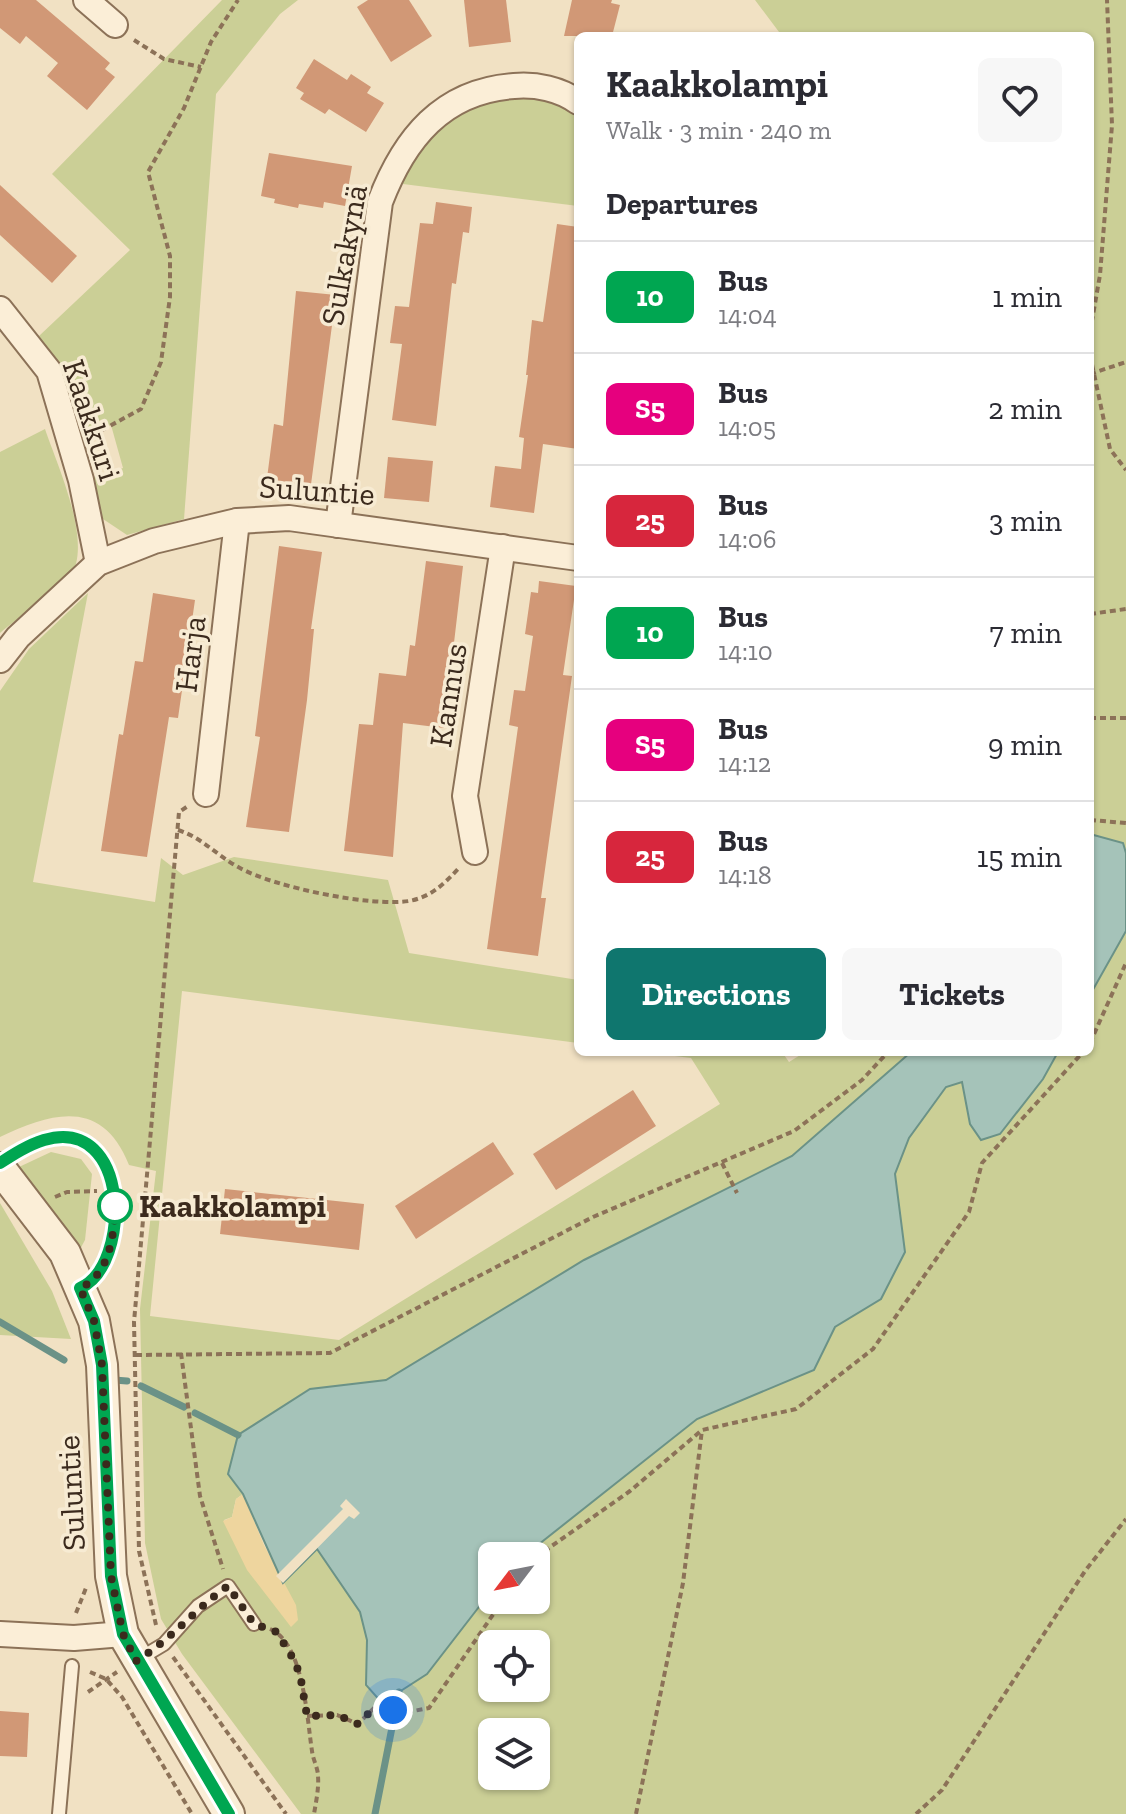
<!DOCTYPE html>
<html lang="en">
<head>
<meta charset="utf-8">
<style>
	:root { --surface:#fff; --page:#f7f7f7; --text:#2b2b33; --muted:#7c7c81; --line:#e1e1e2; --accent:#0f766e }
	body { margin:0; font-family:"Zilla Slab",serif; background:var(--page); color:var(--text); height:100vh; display:flex; flex-direction:column; font-size:30px; white-space:nowrap }
	* { box-sizing:border-box; margin:0 }
	p { font-size:26px; color:var(--muted) }
	.icon { flex:none; width:44px; height:44px; fill:none; stroke:currentColor; stroke-width:2; stroke-linecap:round; stroke-linejoin:round }
	.map { position:relative; flex:1; overflow:hidden }
	.panel { position:absolute; left:574px; top:32px; width:520px; height:1024px; display:flex; flex-direction:column; background:var(--surface); border-radius:12px; box-shadow:0 2px 6px #0004 }
	.panel>* { flex:none }
	.badge { padding:0 16px; border-radius:12px; font-size:28px; line-height:52px }
	.needle { width:52px; rotate:238deg }
	.controls { position:absolute; left:478px; top:1542px; display:grid; gap:16px }
	.controls a { display:grid; place-items:center; width:72px; height:72px; border-radius:12px; background:var(--surface); box-shadow:0 2px 6px #0004; font-size:40px }
	.you { position:absolute; width:40px; height:40px; margin:-20px; border:6px solid #fff; border-radius:50%; background:#1a73e8; box-shadow:0 0 0 12px #1a73e833 }
	.map>.badge { position:absolute; translate:-50% -50%; box-shadow:0 0 0 4px #fff }
	h2 { padding:0 32px; font-size:30px; line-height:72px }
	.round { display:grid; place-items:center; flex:none; width:84px; height:84px; border-radius:12px; background:var(--page) }
	.overview { display:flex; align-items:center; justify-content:space-between; height:136px; padding:0 32px }
	h1 { font-size:38px; font-weight:700; line-height:60px }
	.cta { display:flex; gap:16px; margin-top:auto; padding:16px 32px }
	.cta a { flex:1; height:92px; border-radius:12px; background:var(--accent); color:#fff; font-size:32px; font-weight:700; line-height:92px; text-align:center }
	.cta a+a { background:var(--page); color:var(--text) }
	ul { padding:0; list-style:none }
	li { display:flex; align-items:center; gap:24px; height:112px; padding:0 32px; border-top:2px solid var(--line) }
	li div { flex:1 }
	li b { display:block; font-size:30px }
	li em { font-style:normal }
	li .badge { min-width:88px; font-weight:700; text-align:center }
	.map>svg:first-child { display:block }
	.green { fill:#cbcf96; fill-rule:evenodd }
	.sand { fill:#eed59e }
	.water { fill:#a5c3b9; stroke:#6b9287; stroke-width:2 }
	.pier { fill:#f1e1c3 }
	.lines { fill:none; stroke-linecap:round; stroke-linejoin:round }
	.stream { stroke:#6b9287; stroke-width:7 }
	.building { fill:#d19876 }
	.service-casing { stroke:#8c7258; stroke-width:16 }
	.minor-casing { stroke:#8c7258; stroke-width:28 }
	.tertiary-casing { stroke:#8c7258; stroke-width:34 }
	.path { stroke:#8c7258; stroke-width:4; stroke-dasharray:6 4; stroke-linecap:butt }
	.service { stroke:#fbeed7; stroke-width:12 }
	.minor { stroke:#fbeed7; stroke-width:24 }
	.tertiary { stroke:#fbeed7; stroke-width:30 }
	.line-casing { stroke:#fff; stroke-width:18 }
	.line { stroke:#00a651; stroke-width:12 }
	.walk { stroke:#3b2a1d; stroke-width:8; stroke-dasharray:0 14.4 }
	.stop-dot { fill:#fff; stroke:#00a651; stroke-width:4 }
	.labels { text-anchor:middle; dominant-baseline:central; stroke-width:7; stroke-linejoin:round; paint-order:stroke }
	.street-label { font-size:32px; fill:#3b2a1d; stroke:#f7ebd3 }
	.stop-label { font-size:32px; font-weight:bold; fill:#3b2a1d; stroke:#f7ebd3; text-anchor:start }
</style>
</head>
<body>
<div class="map">
<svg width="1126" height="1814" viewBox="0 0 1126 1814">
	<rect width="100%" height="100%" fill="#f1e1c3"/>
	<!-- green -->
	<g class="green">
		<polygon points="222,0 298,0 280,14 216,94 184,519 127,535 100,517 91,478 123,468 111,425 79,436 57,366 39,336 130,250 52,174"/>
		<polygon points="755,0 1126,0 1126,853 1122,843 1090,834 1090,36 782,36"/>
		<path d="M530 97 561 106 578 117V206L403 184C408 150 459 107 492 99 504 97 518 98 530 97Z"/>
		<path d="M45 429C57 465 95 546 69 578 55 596 19 616 0 633V452Z"/>
		<path d="M88 593 33 882 155 902 161 858 183 875 234 857 388 880 409 953 578 980V1043L182 991 150 1316 339 1340 720 1104 691 1058 643 1052H782L789 1062 805 1052H911L792 1156 584 1260 386 1380 309 1389 238 1435 228 1474 243 1494 236 1499 232 1517 224 1520 291 1626 297 1619 283 1583 328 1537 492 1573V1600H536V1556H524L697 1419 814 1370 835 1327 881 1299 905 1252 895 1175 909 1138 946 1087 962 1082 966 1104 981 1140 1000 1134 1043 1079 1058 1052H1090V995L1126 931V1814H301L182 1654 161 1619 145 1543 140 1309 156 1171 129 1165C103 1099 54 1111 0 1137V691L29 649ZM492 1644H536V1688H492ZM492 1732H536V1776H492Z"/>
		<polygon points="51,1152 81,1159 92,1174 85,1240 79,1251 19,1167"/>
		<polygon points="0,1203 52,1291 71,1339 0,1335"/>
	</g>
	<!-- sand -->
	<polygon class="sand" points="243,1494 264,1545 296,1605 298,1620 291,1627 247,1570 223,1521 232,1517 236,1499"/>
	<!-- water -->
	<g class="water">
		<polygon points="1090,834 1123,843 1126,853 1126,931 1090,995"/>
		<polygon points="911,1052 1058,1052 1043,1079 1000,1134 981,1140 970,1124 962,1082 946,1087 909,1138 895,1174 905,1252 881,1299 835,1327 814,1370 697,1419 524,1556 492,1556 492,1590 427,1674 382,1703 366,1685 367,1640 360,1612 317,1549 283,1583 243,1494 228,1474 238,1435 310,1389 386,1380 584,1260 792,1156"/>
	</g>
	<!-- pier -->
	<polygon class="pier" points="346,1499 360,1513 354,1519 349,1516 283,1583 276,1576 343,1509 340,1506"/>
	<g class="lines">
		<!-- stream -->
		<g class="stream">
			<polyline points="0,1322 64,1360"/>
			<polyline points="114,1380 127,1381"/>
			<polyline points="141,1386 184,1407"/>
			<polyline points="195,1413 238,1435"/>
			<polyline points="375,1814 399,1692"/>
		</g>
	</g>
	<!-- building -->
	<g class="building">
		<polygon points="0,0 36,0 110,63 105,69 115,77 87,110 47,76 58,63 26,36 20,44 0,28"/>
		<polygon points="368,0 409,0 432,36 391,62 357,7"/>
		<polygon points="464,0 506,0 511,42 469,47"/>
		<polygon points="572,0 612,0 611,3 620,5 612,36 564,36"/>
		<polygon points="314,59 347,80 351,74 371,87 367,93 384,103 366,132 329,109 325,114 300,99 304,93 296,88"/>
		<polygon points="269,153 352,166 345,206 324,202 323,208 299,204 298,208 274,203 275,199 261,196"/>
		<polygon points="0,185 77,256 52,283 0,235"/>
		<polygon points="436,202 472,207 469,233 463,232 456,284 452,283 436,426 392,420 402,344 390,343 395,306 409,307 420,223 433,224"/>
		<polygon points="557,224 578,227 578,449 543,444 534,513 490,507 495,466 521,469 524,438 519,437 528,375 526,375 532,320 543,322"/>
		<polygon points="296,291 336,295 310,492 266,486 274,424 283,426"/>
		<polygon points="388,457 433,461 429,502 384,498"/>
		<polygon points="279,546 322,552 311,629 314,629 307,700 289,832 246,827 260,737 255,736"/>
		<polygon points="426,561 463,566 444,728 403,723 393,857 344,851 359,724 373,725 379,673 406,676 410,645 415,646"/>
		<polygon points="539,581 576,586 563,675 572,676 541,898 546,898 538,956 487,949 518,727 509,725 514,690 525,691 533,636 525,634 531,592 538,593"/>
		<polygon points="153,593 195,600 178,718 169,717 147,857 101,851 119,734 123,735 135,661 143,662"/>
		<polygon points="633,1090 656,1126 556,1190 533,1154"/>
		<polygon points="493,1142 514,1174 416,1239 395,1206"/>
		<polygon points="225,1189 364,1204 359,1250 220,1234"/>
		<polygon points="0,1711 29,1713 27,1757 0,1756"/>
	</g>
	<g class="lines">
		<!-- service casing -->
		<g class="service-casing">
			<g id="service">
				<path d="M0 1163C14 1154 28 1145 44 1140 131 1115 132 1265 80 1288"/>
				<polyline points="139,1659 164,1644 198,1606 228,1586 254,1624"/>
				<polyline points="59,1814 72,1666"/>
			</g>
		</g>
		<!-- minor casing -->
		<g class="minor-casing">
			<g id="minor">
				<polyline points="86,0 115,25"/>
				<polyline points="0,309 49,371 81,480 98,563"/>
				<path d="M338 525 380 202C404 139 442 91 514 86 536 84 560 89 578 102"/>
				<polyline points="0,660 18,637 98,563 154,541 237,521 289,518 578,558"/>
				<polyline points="206,794 237,521"/>
				<polyline points="475,852 465,796 503,547"/>
				<polyline points="0,1634 74,1638 123,1634"/>
			</g>
		</g>
		<!-- tertiary casing -->
		<g class="tertiary-casing">
			<polyline id="tertiary" points="0,1168 65,1253 94,1321 102,1365 111,1576 123,1634 229,1814"/>
		</g>
		<!-- path -->
		<g class="path">
			<polyline points="134,40 164,59 201,67"/>
			<polyline points="1090,332 1100,275 1112,125 1107,0"/>
			<polyline points="1090,355 1110,449 1126,470"/>
			<polyline points="1090,374 1126,362"/>
			<polyline points="93,435 141,409 161,362 170,297 170,256 148,172 184,108 211,42 238,0"/>
			<polyline points="1090,614 1126,609"/>
			<polyline points="1090,718 1126,718"/>
			<polyline points="1090,820 1126,823"/>
			<path d="M178 830C203 838 217 856 240 868 274 887 370 907 409 901 431 897 444 884 459 868"/>
			<polyline points="1090,1043 1126,963"/>
			<polyline points="722,1163 737,1193"/>
			<polyline points="55,1197 67,1192 97,1191"/>
			<polyline points="181,1353 200,1496 223,1569"/>
			<polyline points="136,1355 330,1353 593,1217 794,1131 862,1080 888,1052"/>
			<polyline points="536,1557 630,1491 702,1430 796,1409 873,1349 969,1212 982,1163 1083,1052"/>
			<polyline points="76,1613 86,1588"/>
			<polyline points="156,1625 139,1551 134,1322 179,812 188,806"/>
			<path d="M270 1629C304 1643 307 1720 312 1751 313 1760 318 1768 318 1776 319 1788 316 1802 314 1814"/>
			<polyline points="173,1657 286,1814"/>
			<polyline points="90,1672 106,1679 122,1697 192,1814"/>
			<polyline points="88,1692 117,1672"/>
			<polyline points="307,1716 337,1715 358,1724 376,1706 403,1713 429,1708 503,1600"/>
			<polyline points="636,1814 683,1583 702,1430"/>
			<polyline points="916,1814 942,1790 1085,1571 1126,1519"/>
		</g>
		<!-- service -->
		<use href="#service" class="service"/>
		<!-- minor -->
		<use href="#minor" class="minor"/>
		<!-- tertiary -->
		<use href="#tertiary" class="tertiary"/>
	</g>
	<g class="lines">
		<!-- line casing -->
		<g class="line-casing">
			<path id="line" d="M0 1163C14 1154 28 1145 44 1140 131 1114 132 1266 80 1288L94 1321 102 1365 111 1576 123 1634 229 1814"/>
		</g>
		<!-- line -->
		<use href="#line" class="line"/>
		<!-- walk -->
		<path class="walk" d="M115 1206 116 1199C114 1230 112 1274 80 1288L94 1321 102 1365 111 1576 123 1634 136 1661C171 1640 195 1609 228 1586L254 1624 275 1631 289 1651 300 1674 307 1716 337 1715 358 1724 376 1706 393 1710"/>
	</g>
	<!-- markers -->
	<circle class="stop-dot" cx="115" cy="1206" r="16"/>
	<g class="labels">
		<!-- street labels -->
		<g class="street-label">
			<text transform="translate(344 255) rotate(-80)">Sulkakynä</text>
			<text transform="translate(92 420) rotate(72)">Kaakkuri</text>
			<text transform="translate(317 490) rotate(4)">Suluntie</text>
			<text transform="translate(190 654) rotate(-83)">Harja</text>
			<text transform="translate(448 695) rotate(-81)">Kannus</text>
			<text transform="translate(71 1493) rotate(-93)">Suluntie</text>
		</g>
		<!-- stop labels -->
		<g class="stop-label">
			<text x="139" y="1206">Kaakkolampi</text>
		</g>
	</g>
</svg>
<div class="controls">
<a><svg class="needle" viewBox="-14 -14 28 28"><path d="M0-13l5 13h-10z" fill="#e53935"/><path d="M0 13l5-13h-10z" fill="#7c7c81"/></svg></a>
<a><svg class="icon" aria-label="locate" viewBox="0 0 24 24"><circle cx="12" cy="12" r="6"/><path d="M12 2v4M12 18v4M2 12h4M18 12h4"/></svg></a>
<a><svg class="icon" aria-label="layers" viewBox="0 0 24 24"><path d="M12 4l9 5-9 5-9-5zM3 14l9 5 9-5"/></svg></a>
</div>
<div class="you" style="left:393px;top:1710px"></div>
<section class="panel">
<div class="overview"><div><h1>Kaakkolampi</h1><p>Walk · 3 min · 240 m</p></div><a class="round"><svg class="icon" aria-label="heart" viewBox="0 0 24 24"><path d="M12 20l-8-8c-3-5 5-10 8-4 3-6 11-1 8 4z"/></svg></a></div>
<h2>Departures</h2>
<ul>
<li><span class="badge" style="background:#00a651;color:#fff">10</span><div><b>Bus</b><p>14:04</p></div><em>1 min</em></li>
<li><span class="badge" style="background:#e6007e;color:#fff">S5</span><div><b>Bus</b><p>14:05</p></div><em>2 min</em></li>
<li><span class="badge" style="background:#d7263d;color:#fff">25</span><div><b>Bus</b><p>14:06</p></div><em>3 min</em></li>
<li><span class="badge" style="background:#00a651;color:#fff">10</span><div><b>Bus</b><p>14:10</p></div><em>7 min</em></li>
<li><span class="badge" style="background:#e6007e;color:#fff">S5</span><div><b>Bus</b><p>14:12</p></div><em>9 min</em></li>
<li><span class="badge" style="background:#d7263d;color:#fff">25</span><div><b>Bus</b><p>14:18</p></div><em>15 min</em></li>
</ul>
<div class="cta"><a>Directions</a><a>Tickets</a></div>
</section>
</div>
</body>
</html>
